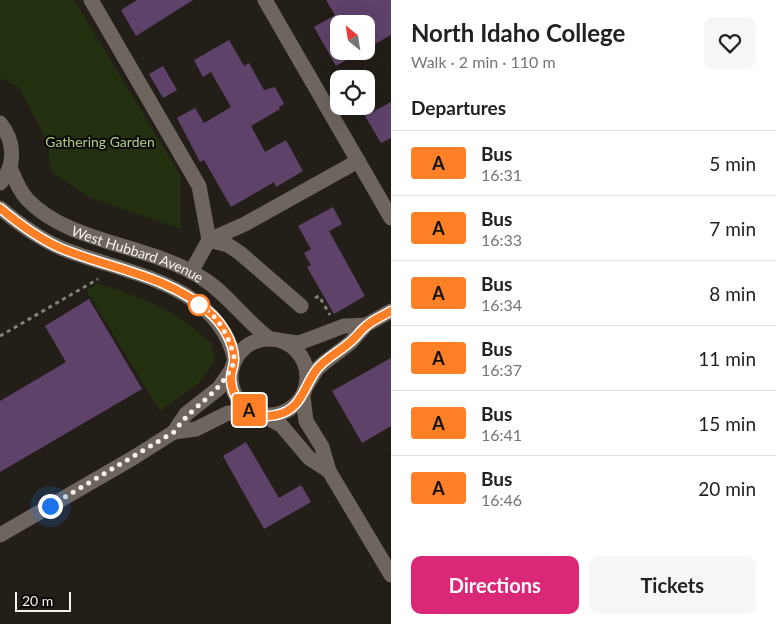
<!DOCTYPE html>
<html lang="en">
<head>
<meta charset="utf-8">
<style>
	:root { --surface:#fff; --page:#f6f6f6; --text:#202124; --muted:#757577; --line:#e0e0e0; --accent:#db2777 }
	body { margin:0; font-family:Lato,sans-serif; background:var(--page); color:var(--text); height:100vh; display:flex; flex-direction:column; font-size:19px; white-space:nowrap }
	* { box-sizing:border-box; margin:0 }
	p { font-size:16px; color:var(--muted) }
	.icon { flex:none; width:28px; height:28px; fill:none; stroke:currentColor; stroke-width:2; stroke-linecap:round; stroke-linejoin:round }
	.map { position:relative; flex:1; overflow:hidden }
	.side { display:flex; flex-direction:column; background:var(--surface); width:385px }
	.side>* { flex:none }
	.badge { padding:0 10px; border-radius:4px; font-size:18px; line-height:32px }
	.needle { width:32px; rotate:330deg }
	.controls { position:absolute; left:330px; top:15px; display:grid; gap:10px }
	.controls a { display:grid; place-items:center; width:45px; height:45px; border-radius:10px; background:var(--surface); box-shadow:0 5px 20px #0002; font-size:25px }
	.scale { position:absolute; left:15px; bottom:12px; width:56px; box-sizing:border-box; padding-left:5px; border:2px solid #f6f1ed; border-top:0; font-size:14px; line-height:18px; white-space:nowrap; color:#f6f1ed; -webkit-text-stroke:4px #0b0806; paint-order:stroke }
	.you { position:absolute; width:25px; height:25px; margin:-12px; border:4px solid #fff; border-radius:50%; background:#1a73e8; box-shadow:0 0 0 8px #1a73e833 }
	.map>.badge { position:absolute; translate:-50% -50%; box-shadow:0 0 0 2px #fff }
	h2 { padding:0 20px; font-size:19px; line-height:45px }
	.round { display:grid; place-items:center; flex:none; width:52px; height:52px; border-radius:10px; background:var(--page) }
	.head { display:flex; align-items:center; justify-content:space-between; height:85px; padding:0 20px }
	h1 { font-size:24px; font-weight:700; line-height:38px }
	.action { display:flex; gap:10px; margin-top:auto; padding:10px 20px }
	.action a { flex:1; height:58px; border-radius:10px; background:var(--accent); color:#fff; font-size:20px; font-weight:700; line-height:58px; text-align:center }
	.action a+a { background:var(--page); color:var(--text) }
	ul { padding:0; list-style:none }
	li { display:flex; align-items:center; gap:15px; height:65px; padding:0 20px; border-top:1px solid var(--line) }
	li div { flex:1 }
	li b { display:block; font-size:19px }
	li em { font-style:normal }
	li .badge { min-width:55px; font-weight:700; text-align:center }
	main { display:flex; flex:1; min-height:0 }
	.map>svg:first-child { display:block }
	.green { fill:#22300f }
	.building { fill:#5f426a }
	.lines { fill:none; stroke-linecap:round; stroke-linejoin:round }
	.path { stroke:#85807a; stroke-width:3; stroke-dasharray:4 4; stroke-linecap:butt }
	.minor { stroke:#6d655e; stroke-width:15 }
	.line-casing { stroke:#fff; stroke-width:11 }
	.line { stroke:#ff7f27; stroke-width:8 }
	.walk { stroke:#f6f1ed; stroke-width:5; stroke-dasharray:0 9 }
	.stop-dot { fill:#fff; stroke:#ff7f27; stroke-width:2.5 }
	.labels { text-anchor:middle; dominant-baseline:central; stroke-width:4; stroke-linejoin:round; paint-order:stroke }
	.park-label { font-size:14px; fill:#aed088; stroke:#0b0806 }
	.street-label { font-size:14px; fill:#f6f1ed; stroke:#0b0806 }
</style>
</head>
<body>
<main>
<div class="map">
<svg width="391" height="624" viewBox="0 0 391 624">
	<rect width="100%" height="100%" fill="#241e18"/>
	<!-- green -->
	<g class="green">
		<polygon points="0,0 74,0 181,176 181,229 88,197 50,171 48,144 19,87 0,78"/>
		<path d="M98 283C144 299 169 307 207 339L212 344 215 361 199 383 160 411 86 290Z"/>
	</g>
	<!-- building -->
	<g class="building">
		<polygon points="137,0 193,0 136,36 121,10"/>
		<polygon points="326,0 391,0 391,35 366,49 366,24 339,24 339,51 362,51 336,66 314,27 335,15"/>
		<polygon points="229,40 244,66 249,63 264,90 275,87 284,104 279,107 280,109 251,126 265,152 286,140 303,171 276,187 274,182 231,207 204,160 200,162 177,118 195,108 204,123 231,107 211,72 203,77 194,60"/>
		<polygon points="163,66 177,90 163,98 149,74"/>
		<polygon points="391,102 391,138 381,143 365,116"/>
		<polygon points="333,207 342,224 329,231 365,296 334,314 307,267 311,265 304,253 311,249 298,226"/>
		<polygon points="89,299 142,389 0,472 0,401 66,362 45,326"/>
		<polygon points="391,358 391,426 362,443 332,391"/>
		<polygon points="246,442 279,498 301,485 311,502 264,529 223,456"/>
	</g>
	<g class="lines">
		<!-- path -->
		<g class="path">
			<polyline points="315,298 319,296 330,315"/>
			<polyline points="0,336 98,279"/>
		</g>
		<!-- minor -->
		<g class="minor">
			<polyline points="91,0 199,186 209,240"/>
			<polyline points="265,0 391,218"/>
			<path d="M0 123C15 141 16 166 0 183"/>
			<path id="s1" d="M10 167C15 179 19 191 28 200 68 243 152 245 202 278 228 294 245 321 270 339"/>
			<path d="M0 208C19 224 38 238 61 248 124 274 216 281 235 360"/>
			<polyline points="209,240 228,245 240,253 301,306"/>
			<polyline points="191,272 209,240 245,224 358,161"/>
			<circle cx="269" cy="377" r="38"/>
			<polyline points="283,341 299,343 344,326 366,325"/>
			<polyline points="307,385 317,369 325,362 350,343 366,325 391,311"/>
			<polyline points="303,397 306,421 322,447 329,471 391,575"/>
			<polyline points="264,416 281,425 309,458 329,471"/>
			<polyline points="174,432 196,429 228,413 252,412"/>
			<polyline points="0,535 133,458 174,432 186,414 219,388 232,369"/>
		</g>
	</g>
	<g class="lines">
		<!-- line casing -->
		<g class="line-casing">
			<path id="line" d="M0 208C19 224 38 238 60 248 110 269 168 275 209 312 222 323 233 341 234 358 235 365 230 372 231 380 232 402 254 420 276 415 302 410 303 387 317 369 326 358 339 352 349 343 355 339 359 332 365 327 372 320 383 316 391 311"/>
		</g>
		<!-- line -->
		<use href="#line" class="line"/>
		<!-- walk -->
		<path class="walk" d="M50 506 174 432C194 403 221 395 235 360 229 338 220 316 199 305"/>
	</g>
	<!-- markers -->
	<circle class="stop-dot" cx="199" cy="305" r="10"/>
	<g class="labels">
		<!-- park labels -->
		<g class="park-label">
			<text x="100" y="141">Gathering Garden</text>
		</g>
		<!-- street labels -->
		<g class="street-label">
			<text stroke="none"><textPath href="#s1" startOffset="161">West Hubbard Avenue</textPath></text>
		</g>
	</g>
</svg>
<div class="controls">
<a><svg class="needle" viewBox="-14 -14 28 28"><path d="M0-13l5 13h-10z" fill="#e53935"/><path d="M0 13l5-13h-10z" fill="#757577"/></svg></a>
<a><svg class="icon" aria-label="locate" viewBox="0 0 24 24"><circle cx="12" cy="12" r="6"/><path d="M12 2v4M12 18v4M2 12h4M18 12h4"/></svg></a>
</div>
<div class="scale">20 m</div>
<div class="you" style="left:50px;top:506px"></div>
<b class="badge" style="left:249px;top:410px;background:#ff7f27;color:#111">A</b>
</div>
<section class="side">
<div class="head"><div><h1>North Idaho College</h1><p>Walk · 2 min · 110 m</p></div><a class="round"><svg class="icon" aria-label="heart" viewBox="0 0 24 24"><path d="M12 20l-8-8c-3-5 5-10 8-4 3-6 11-1 8 4z"/></svg></a></div>
<h2>Departures</h2>
<ul>
<li><span class="badge" style="background:#ff7f27;color:#111">A</span><div><b>Bus</b><p>16:31</p></div><em>5 min</em></li>
<li><span class="badge" style="background:#ff7f27;color:#111">A</span><div><b>Bus</b><p>16:33</p></div><em>7 min</em></li>
<li><span class="badge" style="background:#ff7f27;color:#111">A</span><div><b>Bus</b><p>16:34</p></div><em>8 min</em></li>
<li><span class="badge" style="background:#ff7f27;color:#111">A</span><div><b>Bus</b><p>16:37</p></div><em>11 min</em></li>
<li><span class="badge" style="background:#ff7f27;color:#111">A</span><div><b>Bus</b><p>16:41</p></div><em>15 min</em></li>
<li><span class="badge" style="background:#ff7f27;color:#111">A</span><div><b>Bus</b><p>16:46</p></div><em>20 min</em></li>
</ul>
<div class="action"><a>Directions</a><a>Tickets</a></div>
</section>
</main>
</body>
</html>
